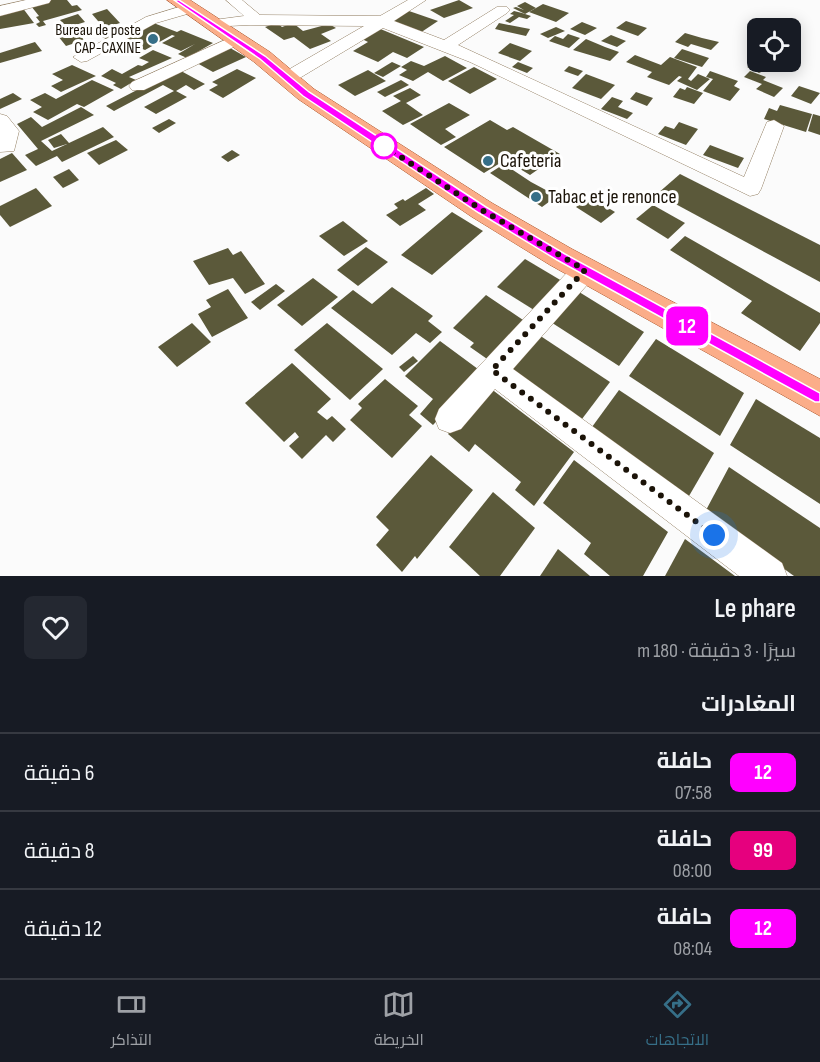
<!DOCTYPE html>
<html lang="ar">
<head>
<meta charset="utf-8">
<style>
	:root { --surface:#171b24; --page:#242831; --text:#f1f3f6; --muted:#9ea1a6; --line:#363941; --accent:#366f88 }
	body { margin:0; font-family:"Sofia Sans Condensed",Cairo,sans-serif; background:var(--page); color:var(--text); direction:rtl; height:100vh; display:flex; flex-direction:column; font-size:22px; white-space:nowrap }
	* { box-sizing:border-box; margin:0 }
	p { font-size:20px; color:var(--muted) }
	.icon { flex:none; width:33px; height:33px; fill:none; stroke:currentColor; stroke-width:2; stroke-linecap:round; stroke-linejoin:round }
	.map { position:relative; height:576px; overflow:hidden; direction:ltr }
	.panel { display:flex; flex-direction:column; background:var(--surface); flex:1 }
	.panel>* { flex:none }
	.badge { padding:0 12px; border-radius:9px; font-size:21px; line-height:39px }
	.controls { position:absolute; left:747px; top:18px; display:grid; gap:12px }
	.controls a { display:grid; place-items:center; width:54px; height:54px; border-radius:9px; background:var(--surface); box-shadow:0 3px 15px #0003; font-size:30px }
	.you { position:absolute; width:30px; height:30px; margin:-15px; border:4px solid #fff; border-radius:50%; background:#1a73e8; box-shadow:0 0 0 9px #1a73e833 }
	.map>.badge { position:absolute; translate:-50% -50%; box-shadow:0 0 0 3px #fff }
	h2 { padding:0 24px; font-size:22px; line-height:54px }
	.round { display:grid; place-items:center; flex:none; width:63px; height:63px; border-radius:9px; background:var(--page) }
	.head { display:flex; align-items:center; justify-content:space-between; height:102px; padding:0 24px }
	h1 { font-size:28px; font-weight:600; line-height:45px }
	ul { padding:0; list-style:none }
	li { display:flex; align-items:center; gap:18px; height:78px; padding:0 24px; border-top:2px solid var(--line) }
	li div { flex:1 }
	li b { display:block; font-size:22px }
	li em { font-style:normal }
	li .badge { min-width:66px; font-weight:700; text-align:center }
	.tabs { display:flex; justify-content:space-around; align-items:center; height:84px; border-top:2px solid var(--line); background:var(--surface); font-size:16px; color:var(--muted) }
	.tabs a { display:grid; justify-items:center; gap:3px }
	.tabs .active { color:var(--accent) }
	.map>svg:first-child { display:block }
	.building { fill:#5b593a }
	.lines { fill:none; stroke-linecap:round; stroke-linejoin:round }
	.minor-casing { stroke:#927e62; stroke-width:1 }
	.primary-casing { stroke:#ab5428; stroke-width:1 }
	.minor { fill:#fff; fill-rule:evenodd }
	.primary { fill:#fbad89; fill-rule:evenodd }
	.line { fill:#f0f; stroke:#fff; stroke-width:1.5 }
	.walk { stroke:#1b1308; stroke-width:6; stroke-dasharray:0 10.8 }
	.poi-dot { fill:#366f88; stroke:#fff; stroke-width:2 }
	.stop-dot { fill:#fff; stroke:#f0f; stroke-width:3 }
	.labels { text-anchor:middle; dominant-baseline:central; stroke-width:6; stroke-linejoin:round; paint-order:stroke }
	.far-poi-label { font-size:16px; fill:#1b1308; stroke:#fff; text-anchor:end }
	.poi-label { font-size:20px; fill:#1b1308; stroke:#fff; text-anchor:start }
</style>
</head>
<body>
<div class="map">
<svg width="820" height="576" viewBox="0 0 820 576">
	<rect width="100%" height="100%" fill="#fbfbfb"/>
	<!-- building -->
	<g class="building">
		<polygon points="51,0 67,0 72,6 77,5 82,10 43,21 46,25 39,27 36,24 40,22 36,17 39,16 31,6"/>
		<polygon points="459,0 473,8 444,18 430,10"/>
		<polygon points="525,2 536,8 525,14 513,8 516,7 524,10 517,6"/>
		<polygon points="543,4 569,13 556,22 529,12"/>
		<polygon points="22,7 34,23 0,29 0,14"/>
		<polygon points="107,9 120,23 104,28 92,14"/>
		<polygon points="409,11 438,21 420,33 391,22"/>
		<polygon points="514,11 522,13 531,16 527,19 519,17 510,23 505,21 514,15 510,14"/>
		<polygon points="78,14 85,22 72,26 84,40 66,46 54,31 67,28 60,20"/>
		<polygon points="626,21 647,28 638,36 616,28"/>
		<polygon points="151,22 177,32 181,30 213,43 187,58 178,54 195,44 181,51 162,43 175,36 172,35 145,50 132,45 125,48 114,43"/>
		<polygon points="582,22 597,28 585,35 570,29"/>
		<polygon points="277,23 282,27 293,23 303,31 329,24 336,28 321,34 331,41 310,49 294,37 284,40 265,27"/>
		<polygon points="499,23 530,29 526,36 495,29"/>
		<polygon points="118,27 127,31 108,40 100,36"/>
		<polygon points="556,27 565,31 548,38 540,34"/>
		<polygon points="378,28 424,47 407,58 393,52 378,62 353,51 368,42 360,38"/>
		<polygon points="685,33 702,38 719,42 711,50 691,44 688,47 675,42"/>
		<polygon points="568,34 580,38 569,48 549,41 555,36 563,39"/>
		<polygon points="611,35 626,41 617,47 601,41"/>
		<polygon points="586,39 605,47 619,52 610,61 573,50"/>
		<polygon points="35,42 42,51 0,63 0,53"/>
		<polygon points="510,43 532,51 520,61 498,53"/>
		<polygon points="223,44 246,57 213,72 188,58"/>
		<polygon points="682,49 709,58 702,67 674,58"/>
		<polygon points="153,50 172,58 129,77 136,80 121,89 113,85 116,83 101,76 112,69 122,74 138,65 142,66 149,62 139,58"/>
		<polygon points="635,55 661,65 670,57 697,67 688,79 691,81 698,74 710,79 697,90 677,81 682,77 679,76 669,85 647,77 652,72 626,62"/>
		<polygon points="445,56 467,68 443,81 428,72 413,81 399,75 407,70 401,67 411,61 424,66"/>
		<polygon points="392,62 401,66 383,77 374,73"/>
		<polygon points="518,62 533,68 527,73 512,67"/>
		<polygon points="758,62 770,68 759,73 747,67"/>
		<polygon points="72,65 96,76 61,92 51,86 63,80 52,74"/>
		<polygon points="569,66 583,71 578,76 564,71"/>
		<polygon points="474,67 497,79 470,94 448,81"/>
		<polygon points="237,69 256,78 223,98 209,90 218,85 212,82"/>
		<polygon points="368,70 386,81 355,96 338,85"/>
		<polygon points="181,71 205,84 194,90 186,85 176,91 187,97 156,114 144,107 174,91 163,85 114,111 106,106 166,75"/>
		<polygon points="710,71 738,81 734,86 740,89 730,101 703,91 713,79 706,77"/>
		<polygon points="750,71 766,77 763,80 783,88 774,97 756,89 762,84 744,77"/>
		<polygon points="586,74 615,85 601,99 572,88"/>
		<polygon points="92,80 114,90 84,107 77,104 48,120 33,112 42,107 30,100 45,93 56,99"/>
		<polygon points="401,80 409,85 385,97 377,92"/>
		<polygon points="799,86 820,93 811,104 791,96"/>
		<polygon points="687,87 703,93 694,104 673,97 680,88 685,90"/>
		<polygon points="410,88 421,95 406,103 423,115 403,125 382,111 401,101 393,96"/>
		<polygon points="636,92 653,98 647,106 630,99"/>
		<polygon points="13,93 22,99 0,109 0,99"/>
		<polygon points="612,97 623,101 618,107 633,113 627,119 601,109"/>
		<polygon points="449,103 470,115 445,129 456,137 441,145 410,124"/>
		<polygon points="780,105 812,114 806,132 764,119 769,108 777,111"/>
		<polygon points="81,107 94,115 41,141 52,151 67,144 54,148 48,140 61,134 69,143 103,127 114,137 62,162 57,156 36,166 25,155 38,149 17,124 31,117 42,127"/>
		<polygon points="813,114 820,116 820,135 808,131"/>
		<polygon points="169,119 176,123 159,133 152,128"/>
		<polygon points="490,120 507,130 513,127 560,154 530,175 505,160 484,173 444,147"/>
		<polygon points="679,122 698,129 686,145 658,134 665,126 674,129"/>
		<polygon points="116,140 128,150 99,165 87,153"/>
		<polygon points="710,145 744,158 738,168 703,155"/>
		<polygon points="232,150 240,155 228,162 221,157"/>
		<polygon points="12,153 27,170 0,182 0,159"/>
		<polygon points="504,164 531,182 557,196 542,207 490,173"/>
		<polygon points="69,169 79,180 63,188 53,177"/>
		<polygon points="680,174 820,245 820,282 657,194"/>
		<polygon points="36,188 52,206 10,227 0,215 0,206"/>
		<polygon points="426,188 434,194 418,204 426,210 400,226 386,215 398,208 394,204 403,199 405,201"/>
		<polygon points="590,197 615,212 601,223 576,207"/>
		<polygon points="653,205 685,223 668,239 636,219"/>
		<polygon points="452,212 483,231 432,275 401,255"/>
		<polygon points="343,221 368,241 344,256 319,236"/>
		<polygon points="685,236 820,313 820,323 800,351 741,313 752,301 670,250"/>
		<polygon points="366,247 388,262 358,286 337,270"/>
		<polygon points="228,248 233,255 241,251 265,284 245,294 233,278 209,285 193,261"/>
		<polygon points="525,259 562,281 534,310 497,287"/>
		<polygon points="313,278 338,297 302,326 277,305"/>
		<polygon points="276,284 285,291 260,310 251,302"/>
		<polygon points="392,287 433,316 428,321 442,332 430,343 416,333 392,355 331,308 353,290 372,304"/>
		<polygon points="571,287 644,332 619,366 543,317"/>
		<polygon points="228,289 248,318 212,337 198,314 211,307 206,300"/>
		<polygon points="486,295 526,322 490,361 470,347 474,343 453,328"/>
		<polygon points="192,323 211,342 177,367 158,347"/>
		<polygon points="327,323 383,369 350,400 294,350"/>
		<polygon points="533,331 610,382 582,419 504,363"/>
		<polygon points="656,339 744,393 720,436 629,376"/>
		<polygon points="440,341 482,372 433,425 420,414 433,399 405,376"/>
		<polygon points="413,356 418,361 404,372 399,367"/>
		<polygon points="292,363 331,399 317,412 327,420 332,416 346,429 333,442 326,435 302,459 289,446 299,437 295,432 284,442 245,403"/>
		<polygon points="385,379 418,406 409,415 422,426 392,458 350,420 362,408 358,404"/>
		<polygon points="490,388 574,452 534,506 515,490 521,482 475,444 469,452 448,434"/>
		<polygon points="619,390 714,453 689,496 592,427"/>
		<polygon points="756,399 820,438 820,504 730,445"/>
		<polygon points="431,455 473,490 417,559 415,556 402,572 376,545 389,530 376,517"/>
		<polygon points="574,460 668,532 643,576 610,576 584,554 591,543 543,503"/>
		<polygon points="729,467 820,528 820,576 794,576 705,512"/>
		<polygon points="493,492 535,528 500,576 480,576 449,547"/>
		<polygon points="685,539 735,576 665,576"/>
		<polygon points="558,549 590,576 540,576"/>
	</g>
	<g class="lines">
		<!-- minor casing -->
		<g class="minor-casing">
			<g id="minor">
				<polygon points="26,0 51,0 49,3 0,16 0,6"/>
				<polygon points="226,0 242,0 260,15 380,16 408,0 426,0 394,21 444,40 497,7 507,7 510,10 507,13 458,45 744,177 767,122 774,120 784,126 761,189 758,194 750,196 470,62 383,28 293,82 281,82 278,78 281,74 364,26 250,25 206,27 204,24 206,21 244,16"/>
				<polygon points="189,4 197,9 194,12 156,23 87,61 81,62 73,57 146,17"/>
				<polygon points="236,35 242,37 244,40 242,43 144,90 132,90 129,86 132,82"/>
				<polygon points="0,114 7,116 19,131 14,151 0,152"/>
				<polygon points="585,260 594,263 597,270 594,277 513,369 782,563 787,576 739,576 495,389 461,429 450,433 439,429 435,419 439,409 576,263"/>
			</g>
		</g>
		<!-- primary casing -->
		<g class="primary-casing">
			<polygon id="primary" points="167,0 190,0 270,52 314,89 492,203 572,249 820,379 820,416 550,265 472,217 298,99 254,62"/>
		</g>
		<!-- minor -->
		<use href="#minor" class="minor"/>
		<!-- primary -->
		<use href="#primary" class="primary"/>
	</g>
	<!-- line -->
	<polygon class="line" points="174,0 179,0 265,56 309,92 486,207 565,254 820,393 820,402 815,402 557,260 479,213 303,96 260,59"/>
	<g class="lines">
		<!-- walk -->
		<polyline class="walk" points="384,146 482,210 585,270 492,370 714,535"/>
	</g>
	<!-- markers -->
	<g class="poi-dot">
		<circle cx="153" cy="39" r="6"/>
		<circle cx="488" cy="161" r="6"/>
		<circle cx="536" cy="197" r="6"/>
	</g>
	<circle class="stop-dot" cx="384" cy="146" r="12"/>
	<g class="labels">
		<!-- far-poi labels -->
		<g class="far-poi-label">
			<text x="141" y="30">Bureau de poste<tspan x="141" dy="18">CAP-CAXINE</tspan></text>
		</g>
		<!-- poi labels -->
		<g class="poi-label">
			<text x="500" y="161">Cafeteria</text>
			<text x="548" y="197">Tabac et je renonce</text>
		</g>
	</g>
</svg>
<div class="controls">
<a><svg class="icon" aria-label="locate" viewBox="0 0 24 24"><circle cx="12" cy="12" r="6"/><path d="M12 2v4M12 18v4M2 12h4M18 12h4"/></svg></a>
</div>
<div class="you" style="left:714px;top:535px"></div>
<b class="badge" style="left:687px;top:326px;background:#f0f;color:#fff">12</b>
</div>
<section class="panel">
<div class="head"><div><h1>Le phare</h1><p>سيرًا · 3 دقيقة · 180 m</p></div><a class="round"><svg class="icon" aria-label="heart" viewBox="0 0 24 24"><path d="M12 20l-8-8c-3-5 5-10 8-4 3-6 11-1 8 4z"/></svg></a></div>
<h2>المغادرات</h2>
<ul>
<li><span class="badge" style="background:#f0f;color:#fff">12</span><div><b>حافلة</b><p>07:58</p></div><em>6 دقيقة</em></li>
<li><span class="badge" style="background:#e6007e;color:#fff">99</span><div><b>حافلة</b><p>08:00</p></div><em>8 دقيقة</em></li>
<li><span class="badge" style="background:#f0f;color:#fff">12</span><div><b>حافلة</b><p>08:04</p></div><em>12 دقيقة</em></li>
</ul>
</section>
<nav class="tabs">
<a class="active"><svg class="icon" aria-label="directions" viewBox="0 0 24 24"><path d="M12 3l9 9-9 9-9-9zM9 14v-3h6M13 9l2 2-2 2"/></svg>الاتجاهات</a>
<a><svg class="icon" aria-label="map" viewBox="0 0 24 24"><path d="M3 6l6-2 6 2 6-2v14l-6 2-6-2-6 2zM9 4v14M15 6v14"/></svg>الخريطة</a>
<a><svg class="icon" aria-label="tickets" viewBox="0 0 24 24"><path d="M3 7h18v10H3zM15 7v10"/></svg>التذاكر</a>
</nav>
</body>
</html>
